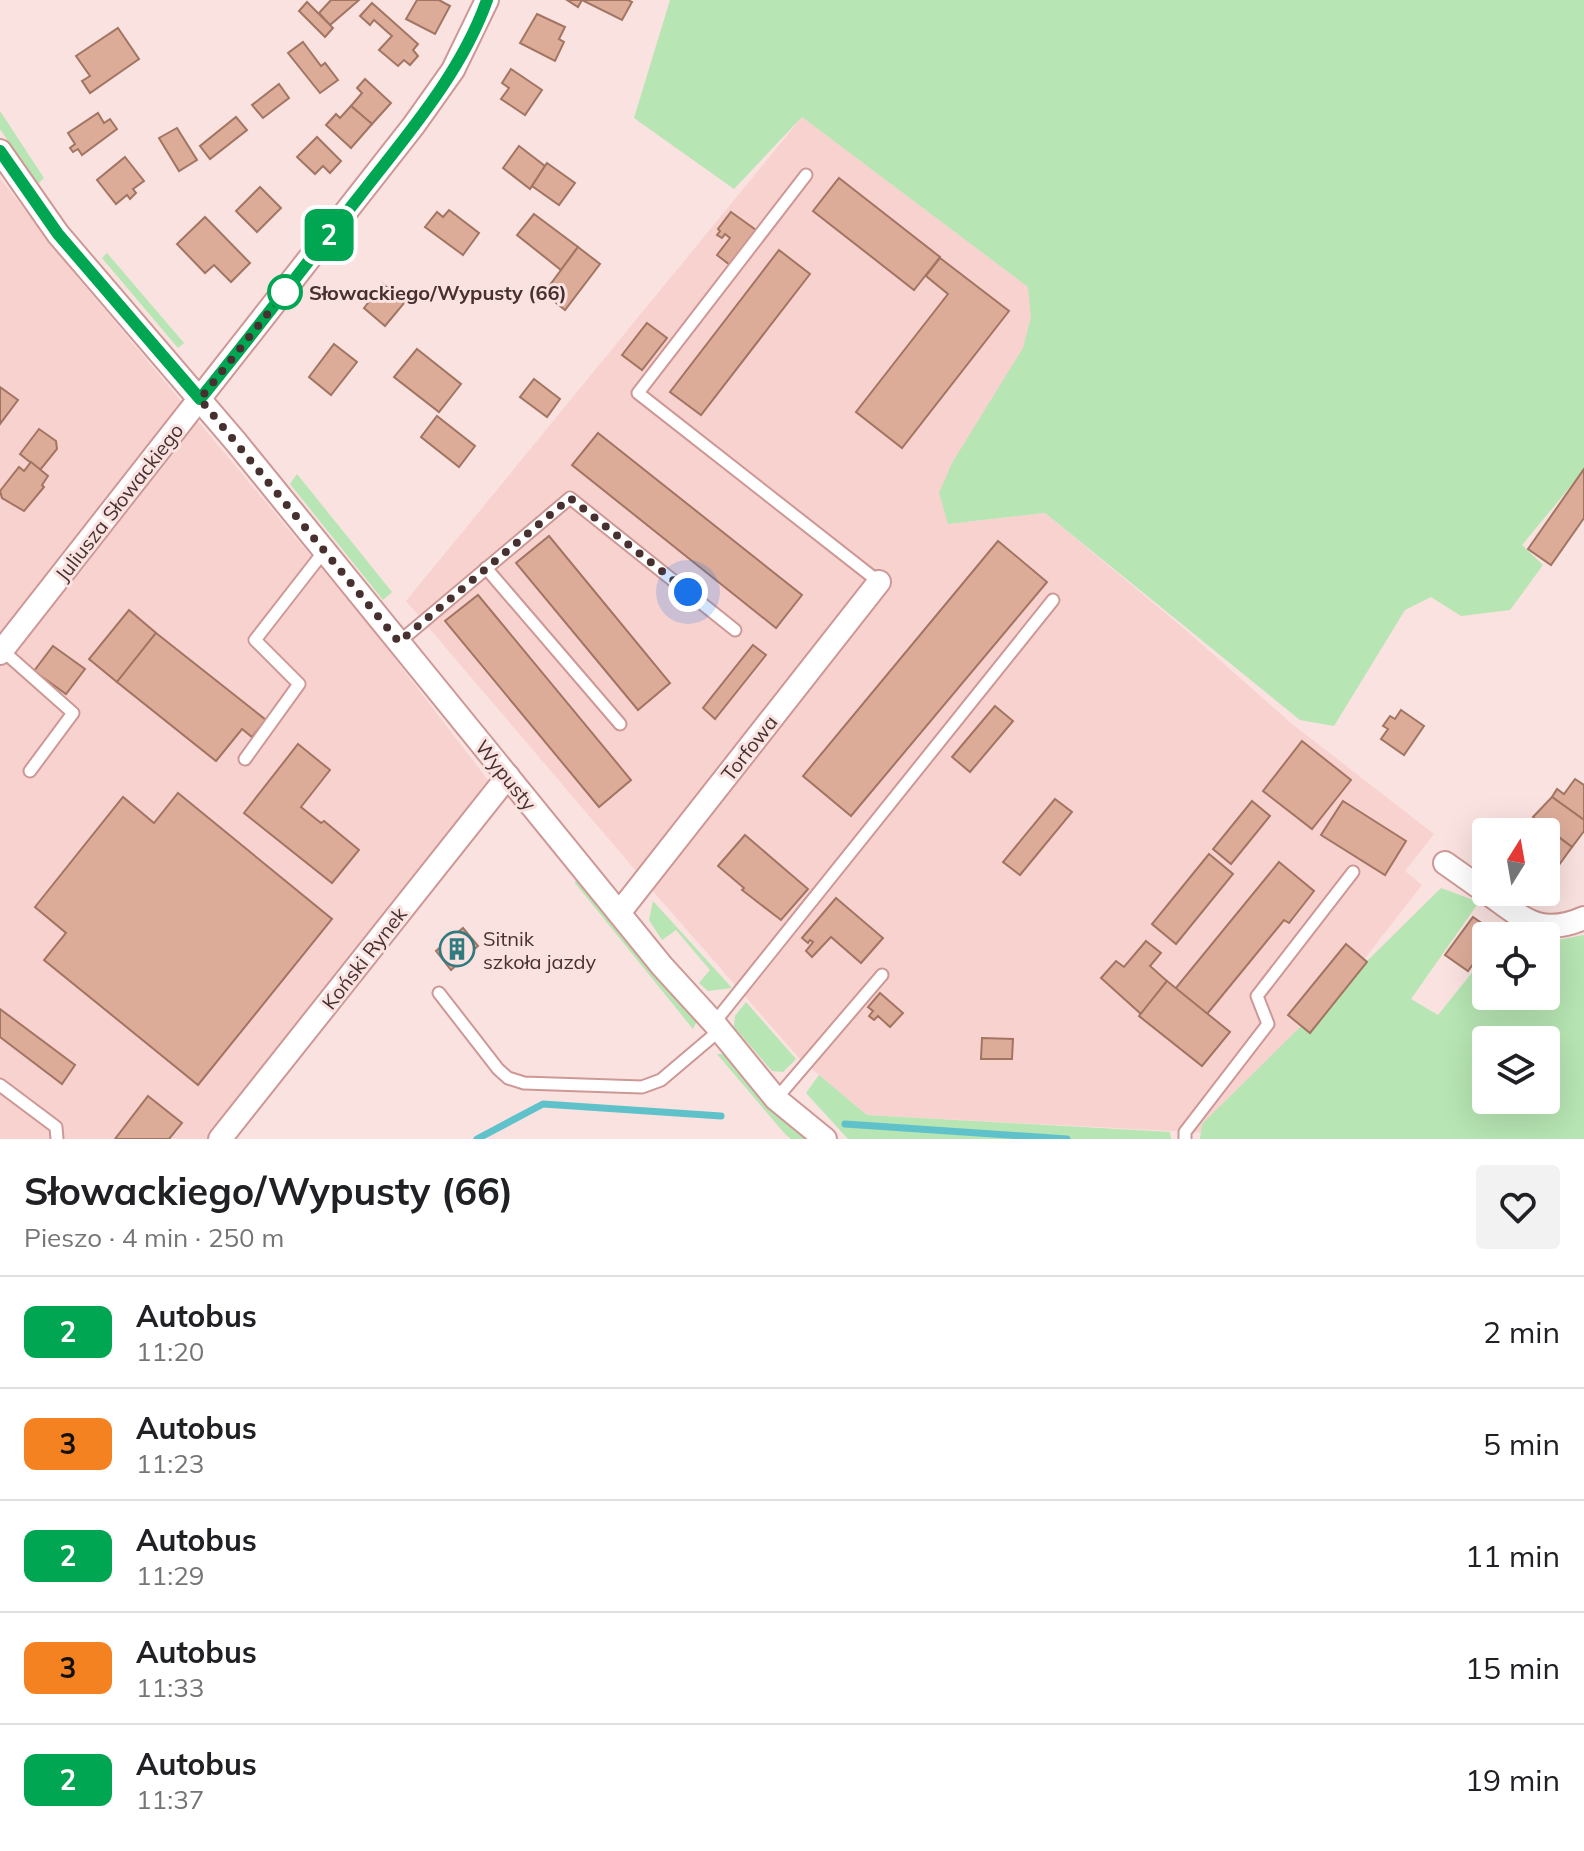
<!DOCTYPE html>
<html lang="pl">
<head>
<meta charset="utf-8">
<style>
	:root { --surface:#fff; --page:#f2f2f2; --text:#202124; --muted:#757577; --line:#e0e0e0 }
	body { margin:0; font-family:Mulish,sans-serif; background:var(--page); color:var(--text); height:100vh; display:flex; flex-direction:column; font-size:30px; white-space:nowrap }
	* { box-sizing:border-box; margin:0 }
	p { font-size:26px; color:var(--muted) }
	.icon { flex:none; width:44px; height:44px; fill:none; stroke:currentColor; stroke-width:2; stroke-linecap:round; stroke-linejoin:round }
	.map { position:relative; height:1139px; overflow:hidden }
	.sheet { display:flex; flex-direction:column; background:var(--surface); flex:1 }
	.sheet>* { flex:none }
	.badge { padding:0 16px; border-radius:12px; font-size:28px; line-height:52px }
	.needle { width:52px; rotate:11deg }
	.buttons { position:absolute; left:1472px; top:818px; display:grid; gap:16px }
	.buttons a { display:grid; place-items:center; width:88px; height:88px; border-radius:8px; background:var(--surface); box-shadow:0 8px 32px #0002; font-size:40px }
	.you { position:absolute; width:40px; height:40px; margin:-20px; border:6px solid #fff; border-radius:50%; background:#1a73e8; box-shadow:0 0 0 12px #1a73e833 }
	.map>.badge { position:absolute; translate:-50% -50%; box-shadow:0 0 0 4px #fff }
	.round { display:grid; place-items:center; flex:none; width:84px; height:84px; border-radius:8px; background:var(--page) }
	.headline { display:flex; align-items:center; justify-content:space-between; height:136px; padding:0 24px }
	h1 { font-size:38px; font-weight:700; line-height:60px }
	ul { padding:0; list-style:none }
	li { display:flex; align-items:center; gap:24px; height:112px; padding:0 24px; border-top:2px solid var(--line) }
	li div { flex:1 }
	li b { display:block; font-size:30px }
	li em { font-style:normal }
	li .badge { min-width:88px; font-weight:700; text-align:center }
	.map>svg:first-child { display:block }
	.built { fill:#f8d2cf }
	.green { fill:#b7e5b3; fill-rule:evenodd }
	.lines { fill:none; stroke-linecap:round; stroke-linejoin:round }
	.stream { stroke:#5fc2ca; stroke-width:7 }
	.building { fill:#ddac99; stroke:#a27563; stroke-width:2 }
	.lane-casing { stroke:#cd9895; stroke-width:15 }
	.street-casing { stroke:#cd9895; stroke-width:26 }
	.lane { stroke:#fff; stroke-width:11 }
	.street { stroke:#fff; stroke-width:22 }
	.line-casing { stroke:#fff; stroke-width:18 }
	.line { stroke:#00a651; stroke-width:12 }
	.walk { stroke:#463130; stroke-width:8; stroke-dasharray:0 14.4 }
	.stop-dot { fill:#fff; stroke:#00a651; stroke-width:4 }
	.labels { text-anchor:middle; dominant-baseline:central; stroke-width:6; stroke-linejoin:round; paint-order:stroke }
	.stop-label { font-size:20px; font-weight:bold; fill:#463130; stroke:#f9e2e0; text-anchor:start }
	.street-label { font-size:20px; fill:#463130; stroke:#f9e2e0 }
	.poi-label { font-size:20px; fill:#463130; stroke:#f9e2e0; text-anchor:start }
</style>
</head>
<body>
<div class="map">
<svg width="1584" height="1139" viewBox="0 0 1584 1139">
	<rect width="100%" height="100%" fill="#f9e2e0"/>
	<!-- built -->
	<g class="built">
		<polygon points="802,117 1093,336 949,524 1045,513 1181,626 1292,724 1434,834 1405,871 1422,885 1228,1134 867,1115 799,1058 659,898 406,601"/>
		<polygon points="0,178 69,267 372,629 498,793 218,1139 0,1139"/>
	</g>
	<!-- green -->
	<g class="green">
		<polygon points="670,0 1584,0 1584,470 1522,545 1543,565 1510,610 1461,616 1431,597 1405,610 1334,726 1300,720 1045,513 948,524 939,493 952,463 1023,348 1031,317 1028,287 802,117 734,189 634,118"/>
		<polygon points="0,111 44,178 38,184 0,129"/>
		<polygon points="107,253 184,343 178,348 102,258"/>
		<polygon points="297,474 392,592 383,600 290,484"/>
		<polygon points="577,873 697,1021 693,1029 575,883"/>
		<path d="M1441 888 1479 902 1411 999 1438 1015 1486 955V996H1546V942L1584 935V1139H1200L1202 1124ZM1486 1040H1546V1100H1486Z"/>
		<polygon points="653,901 732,988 708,991 699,983 710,970 676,930 662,940 649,920"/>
		<polygon points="746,1002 796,1059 783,1072 772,1071 734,1027 735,1016"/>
		<polygon points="717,1054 724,1054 806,1139 791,1139 785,1134"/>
		<polygon points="819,1075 867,1115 1170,1132 1171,1139 848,1139 806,1093"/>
	</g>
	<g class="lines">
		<!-- stream -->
		<g class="stream">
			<polyline points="845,1124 1067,1139"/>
			<polyline points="477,1139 543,1104 721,1116"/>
		</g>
	</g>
	<!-- building -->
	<g class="building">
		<polygon points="331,0 359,0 330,25 319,13"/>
		<polygon points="417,0 439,0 450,6 435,34 406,19"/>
		<polygon points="567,0 628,0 632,2 622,20 582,0 578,7"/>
		<polygon points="307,2 333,28 325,37 299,11"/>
		<polygon points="372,3 418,44 413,50 418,56 410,65 404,60 398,66 379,50 392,36 374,20 370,25 360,16"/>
		<polygon points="537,14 565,27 559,39 564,42 555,61 520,43"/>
		<polygon points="118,28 139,59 90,93 82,81 90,76 76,56"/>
		<polygon points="303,42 321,66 325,63 338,80 320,93 288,53"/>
		<polygon points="511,69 542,90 525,115 501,99 509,88 502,83"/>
		<polygon points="365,79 391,103 372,124 351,106 362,93 357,88"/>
		<polygon points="279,84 289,98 263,118 252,105"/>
		<polygon points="351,106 372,124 351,148 326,125 336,114 340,118"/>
		<polygon points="98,113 104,123 110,119 117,129 82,155 78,149 73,152 70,148 75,144 68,133"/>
		<polygon points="236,117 247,130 210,159 200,146"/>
		<polygon points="177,128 197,160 179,171 159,138"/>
		<polygon points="317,137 341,161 330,173 323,166 315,174 297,157"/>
		<polygon points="519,146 545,166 530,189 503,168"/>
		<polygon points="125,157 144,181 133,189 136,193 130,199 127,195 116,204 97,180"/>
		<polygon points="547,163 575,183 559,205 532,186"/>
		<polygon points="839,178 940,257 914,290 813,211"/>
		<polygon points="260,187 281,208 257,232 236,211"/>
		<polygon points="449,210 479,233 463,255 425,227 437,212 443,217"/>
		<polygon points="731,212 756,230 730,265 717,255 730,238 725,234 722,238 717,235 720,231 718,229"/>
		<polygon points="534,214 578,247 561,270 517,235"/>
		<polygon points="205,217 250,263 231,282 214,265 205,273 177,244"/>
		<polygon points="578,247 600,264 565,310 544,293"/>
		<polygon points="779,250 810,274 701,415 670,392"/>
		<polygon points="940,258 1009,311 902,448 856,412 948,294 926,276"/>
		<polygon points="383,284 405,302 385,326 364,308"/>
		<polygon points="647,323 667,338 642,370 622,355"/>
		<polygon points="334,344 357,362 331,395 309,377"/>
		<polygon points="417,349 461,384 439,412 394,377"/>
		<polygon points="534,379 560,399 547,417 520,397"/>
		<polygon points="0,387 18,400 0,424"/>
		<polygon points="437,416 475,446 459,467 421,437"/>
		<polygon points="39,429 56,441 57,449 40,470 20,454"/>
		<polygon points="598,433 802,595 776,628 572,465"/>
		<polygon points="31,462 48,476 42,485 44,487 24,511 2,498 0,491 19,467 24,471"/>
		<polygon points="1584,469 1584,518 1551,565 1528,549"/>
		<polygon points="549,536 670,683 638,710 516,563"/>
		<polygon points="998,541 1047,582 851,816 803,776"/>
		<polygon points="478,595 631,780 599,807 445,621"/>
		<polygon points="129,610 156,633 117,682 89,659"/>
		<polygon points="156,633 266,720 252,737 242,729 216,761 117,682"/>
		<polygon points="753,645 766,655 715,719 703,708"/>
		<polygon points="53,646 85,669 66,694 34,671"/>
		<polygon points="995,706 1013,721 970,772 952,757"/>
		<polygon points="1401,710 1424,726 1404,755 1381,739 1388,729 1383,726 1390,716 1395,719"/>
		<polygon points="1302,741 1351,780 1312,829 1263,791"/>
		<polygon points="298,744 330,770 301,807 321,823 324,821 359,850 332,883 244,813"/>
		<polygon points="1575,779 1584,785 1584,820 1552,797 1557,789 1564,794"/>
		<polygon points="178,793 332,919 198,1085 44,960 66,933 35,907 123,797 154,823"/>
		<polygon points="1552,797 1584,820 1584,831 1572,847 1533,817"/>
		<polygon points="1055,799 1072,812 1020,875 1003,862"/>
		<polygon points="1252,801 1270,816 1231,864 1213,849"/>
		<polygon points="1343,801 1406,841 1385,875 1321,835"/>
		<polygon points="1535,820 1572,847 1556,869 1546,862 1546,832 1527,832"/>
		<polygon points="745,835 808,889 781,920 742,890 744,888 718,866"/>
		<polygon points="1209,854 1233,874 1176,944 1152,924"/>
		<polygon points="1279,862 1314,891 1289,923 1284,920 1207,1014 1175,989"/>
		<polygon points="836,898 883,938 861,963 831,937 812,957 806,951 813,942 810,940 808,943 802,938"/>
		<polygon points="1473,917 1483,924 1480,928 1494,935 1486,936 1486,946 1468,971 1445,955"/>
		<polygon points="463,928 478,946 451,970 436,951"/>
		<polygon points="1146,941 1161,953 1150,966 1167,981 1141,1014 1101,978 1116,961 1124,967"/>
		<polygon points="1346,944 1367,962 1310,1033 1288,1015"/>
		<polygon points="1167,981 1230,1032 1202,1066 1139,1016"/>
		<polygon points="880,993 903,1013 890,1027 878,1016 874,1020 869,1016 873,1011 868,1007"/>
		<polygon points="0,1009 75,1065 62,1084 0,1037"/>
		<polygon points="982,1038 1013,1039 1012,1059 981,1059"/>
		<polygon points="148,1096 182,1123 169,1139 115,1139"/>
	</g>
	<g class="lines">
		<!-- lane casing -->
		<g class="lane-casing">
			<g id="lane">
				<polyline points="806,175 638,393 879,582"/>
				<polyline points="486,568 620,724"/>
				<polyline points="399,642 570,498 735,630"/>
				<polyline points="2,650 73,713 30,771"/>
				<polyline points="245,759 299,684 255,640 325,550"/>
				<polyline points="439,993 498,1069 508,1078 524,1083 642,1087 661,1080 720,1030"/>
				<polyline points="714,1023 1053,600"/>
				<polyline points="0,1085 56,1127 57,1139"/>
				<polyline points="776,1099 882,975"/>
				<polyline points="1185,1139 1185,1132 1268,1024 1257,996 1353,872"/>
			</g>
		</g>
		<!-- street casing -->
		<g class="street-casing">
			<g id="street">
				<polyline points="0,151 58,234 236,442 662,966 714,1023 776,1099 825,1139"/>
				<polyline points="0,653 414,125 453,70 487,0"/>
				<polyline points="1445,863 1486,892"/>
				<path d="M1486 892C1522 917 1539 938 1584 918"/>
				<polyline points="619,913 879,582"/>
				<polyline points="220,1139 508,776"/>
			</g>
		</g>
		<!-- lane -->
		<use href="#lane" class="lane"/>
		<!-- street -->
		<use href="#street" class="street"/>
	</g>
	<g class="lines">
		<!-- line casing -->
		<g class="line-casing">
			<path id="line" d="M0 151 58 234 200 399C254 333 305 265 358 198 405 137 461 74 487 0"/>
		</g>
		<!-- line -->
		<use href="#line" class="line"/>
		<!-- walk -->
		<polyline class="walk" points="285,292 200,399 399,642 570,498 688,592"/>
	</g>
	<!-- icons -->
	<defs>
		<g id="building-ring" transform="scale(1.8)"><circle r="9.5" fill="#f9e2e0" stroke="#317a80" stroke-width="1.5"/><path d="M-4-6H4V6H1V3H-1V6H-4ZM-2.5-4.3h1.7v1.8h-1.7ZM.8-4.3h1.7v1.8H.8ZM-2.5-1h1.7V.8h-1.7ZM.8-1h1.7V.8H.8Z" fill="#317a80"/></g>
	</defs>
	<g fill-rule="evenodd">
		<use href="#building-ring" x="457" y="949"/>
	</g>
	<!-- markers -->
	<circle class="stop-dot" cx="285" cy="292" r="16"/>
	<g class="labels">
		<!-- stop labels -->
		<g class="stop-label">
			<text x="309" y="292">Słowackiego/Wypusty (66)</text>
		</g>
		<!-- street labels -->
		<g class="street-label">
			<text transform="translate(119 502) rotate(-52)">Juliusza Słowackiego</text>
			<text transform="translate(749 748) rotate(-52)">Torfowa</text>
			<text transform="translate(506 775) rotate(51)">Wypusty</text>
			<text transform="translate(364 958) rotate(-52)">Koński Rynek</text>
		</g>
		<!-- poi labels -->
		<g class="poi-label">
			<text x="483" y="938">Sitnik<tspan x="483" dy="23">szkoła jazdy</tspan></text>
		</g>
	</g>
</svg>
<div class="buttons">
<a><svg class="needle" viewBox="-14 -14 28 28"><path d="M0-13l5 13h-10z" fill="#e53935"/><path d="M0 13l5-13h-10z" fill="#757577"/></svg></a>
<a><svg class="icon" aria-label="locate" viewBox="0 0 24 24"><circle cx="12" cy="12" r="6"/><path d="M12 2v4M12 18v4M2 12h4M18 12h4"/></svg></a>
<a><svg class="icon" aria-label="layers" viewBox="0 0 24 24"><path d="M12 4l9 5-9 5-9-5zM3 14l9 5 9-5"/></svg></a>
</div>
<div class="you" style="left:688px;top:592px"></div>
<b class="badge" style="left:329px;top:235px;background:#00a651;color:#fff">2</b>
</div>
<section class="sheet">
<div class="headline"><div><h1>Słowackiego/Wypusty (66)</h1><p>Pieszo · 4 min · 250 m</p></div><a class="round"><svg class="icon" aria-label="heart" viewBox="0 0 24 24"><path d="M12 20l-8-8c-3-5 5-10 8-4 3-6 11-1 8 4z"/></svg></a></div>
<ul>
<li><span class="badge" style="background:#00a651;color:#fff">2</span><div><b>Autobus</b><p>11:20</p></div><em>2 min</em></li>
<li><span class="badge" style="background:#f58220;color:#111">3</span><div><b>Autobus</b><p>11:23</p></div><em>5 min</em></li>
<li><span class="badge" style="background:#00a651;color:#fff">2</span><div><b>Autobus</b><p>11:29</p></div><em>11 min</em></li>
<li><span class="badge" style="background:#f58220;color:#111">3</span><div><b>Autobus</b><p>11:33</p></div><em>15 min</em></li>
<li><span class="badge" style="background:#00a651;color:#fff">2</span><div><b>Autobus</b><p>11:37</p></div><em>19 min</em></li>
</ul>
</section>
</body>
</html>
